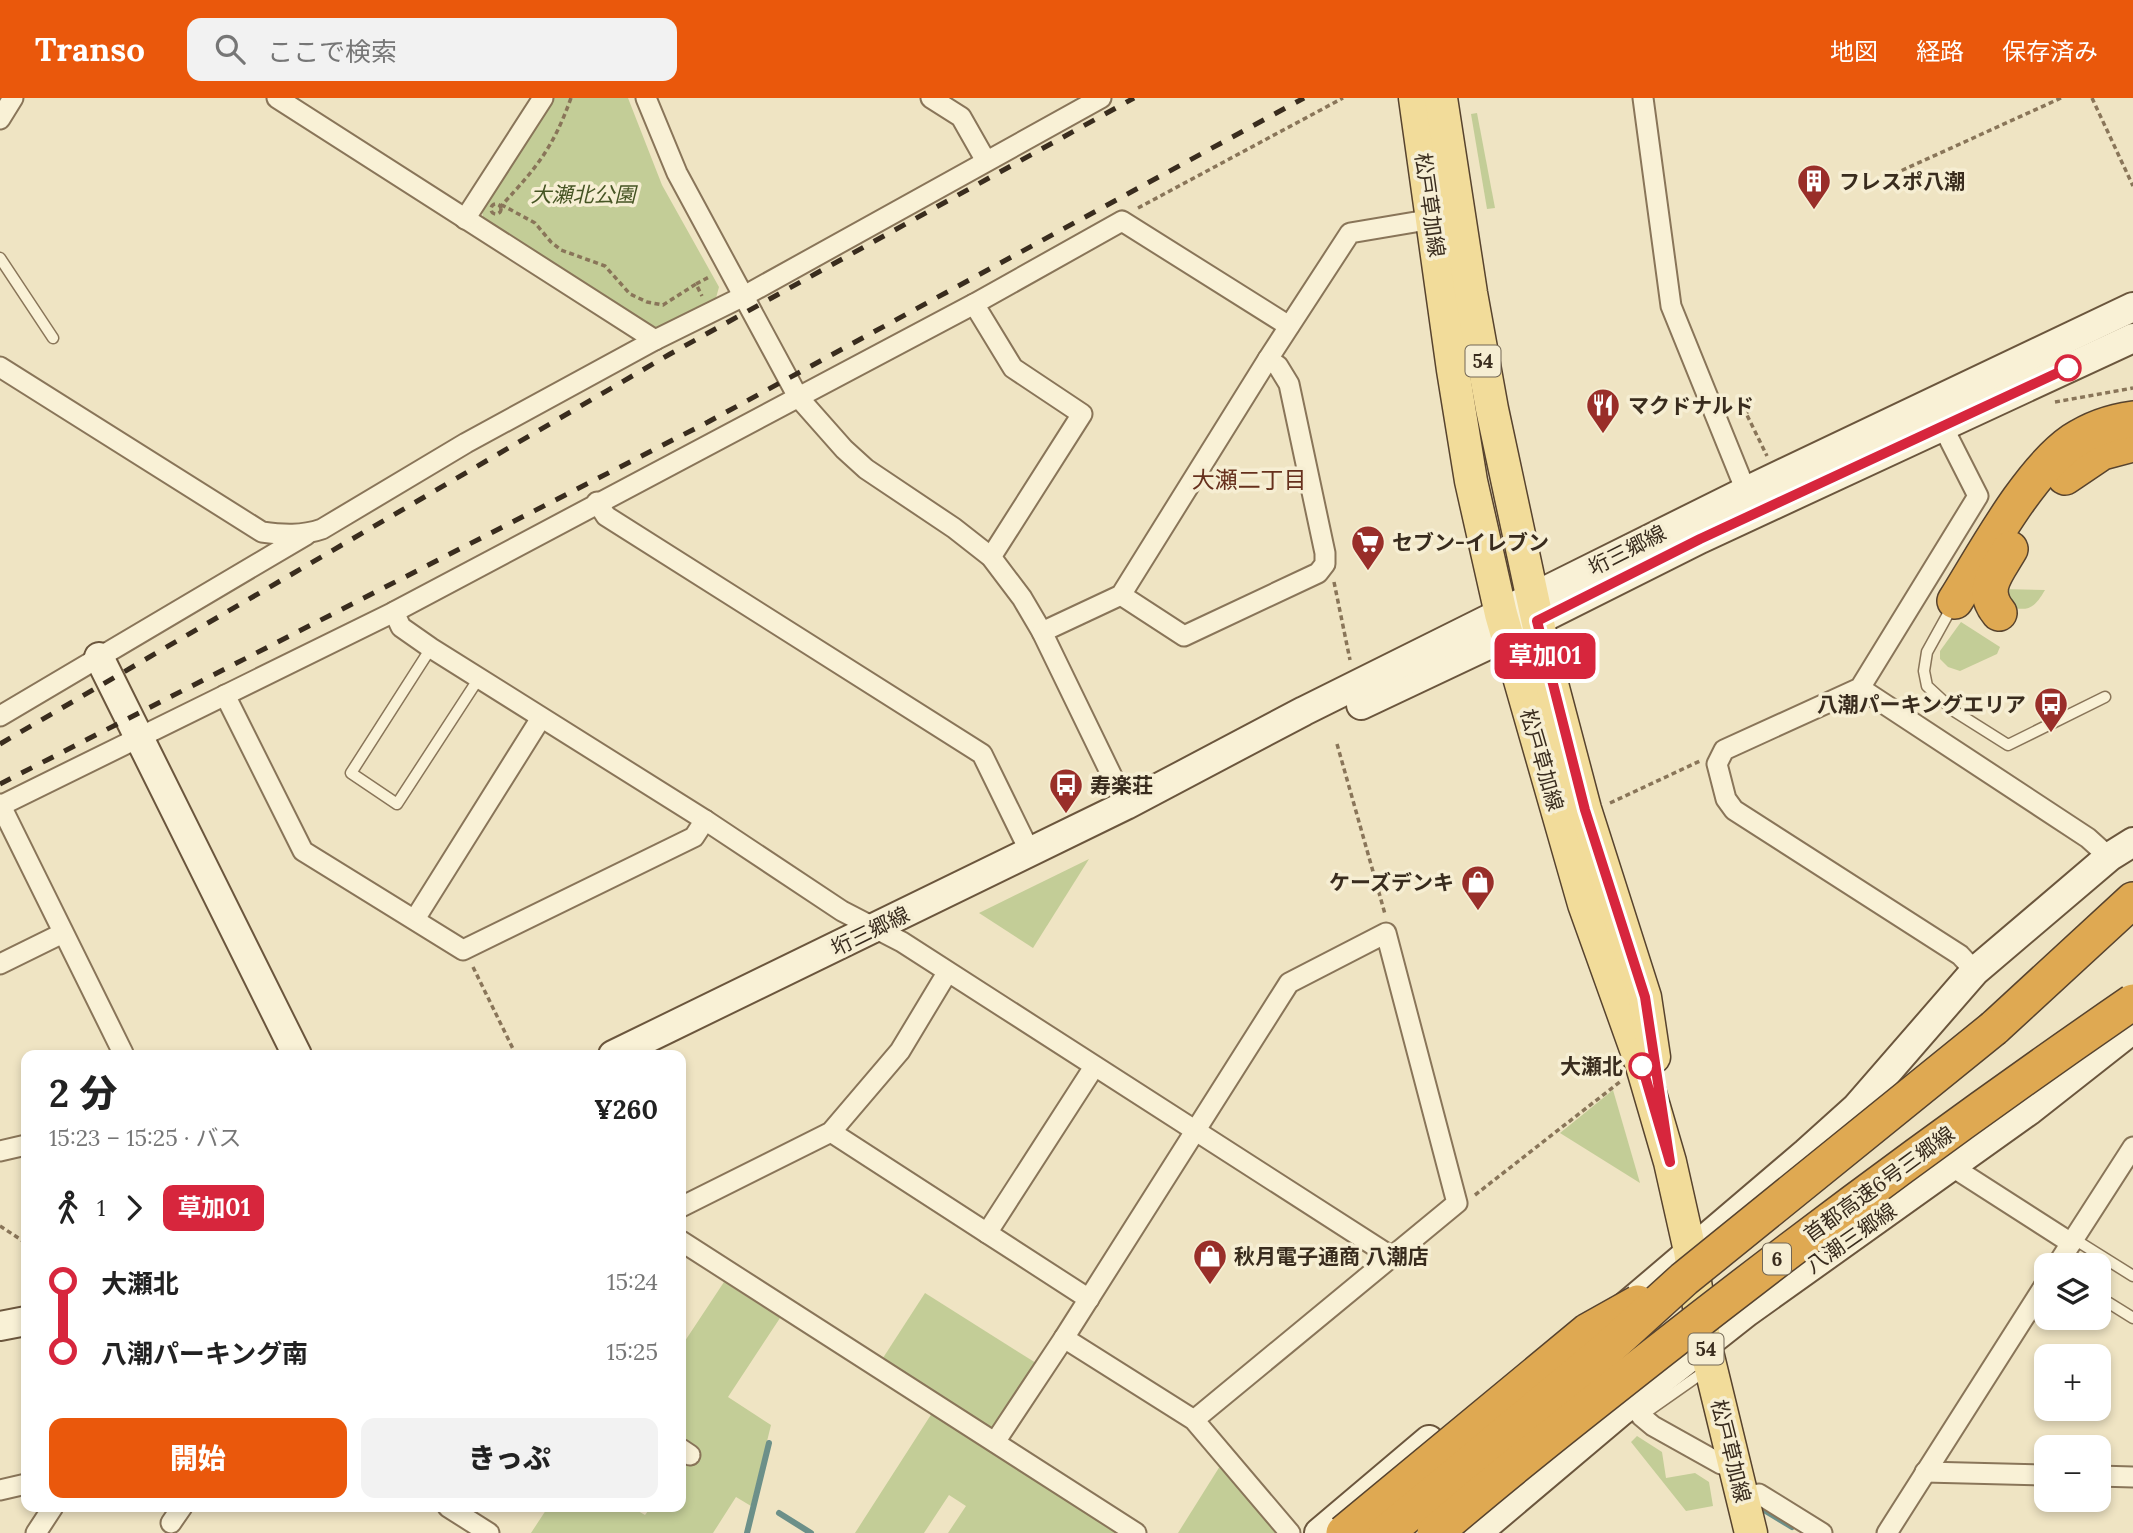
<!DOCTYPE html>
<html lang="ja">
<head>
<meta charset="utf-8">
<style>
	:root { --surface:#fff; --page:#f2f2f2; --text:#222; --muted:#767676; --accent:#ea580c }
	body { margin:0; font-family:Lora,"Noto Sans JP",serif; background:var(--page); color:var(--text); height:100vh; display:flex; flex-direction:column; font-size:26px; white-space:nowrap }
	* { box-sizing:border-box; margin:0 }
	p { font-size:23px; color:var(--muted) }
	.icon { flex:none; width:38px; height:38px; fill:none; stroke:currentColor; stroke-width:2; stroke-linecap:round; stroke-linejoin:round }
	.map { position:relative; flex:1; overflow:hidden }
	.details { position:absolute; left:21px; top:952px; width:665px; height:462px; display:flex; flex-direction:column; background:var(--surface); border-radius:14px; box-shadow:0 4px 10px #0003 }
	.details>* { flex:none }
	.badge { padding:0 14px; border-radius:10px; font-size:24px; line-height:46px }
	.fabs { position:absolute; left:2034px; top:1155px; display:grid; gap:14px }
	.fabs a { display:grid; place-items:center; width:77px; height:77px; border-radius:14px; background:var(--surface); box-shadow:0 4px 10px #0003; font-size:35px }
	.map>.badge { position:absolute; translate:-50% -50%; box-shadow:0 0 0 4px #fff }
	.legs { display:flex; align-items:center; gap:10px; height:77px; padding:0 28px; font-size:23px }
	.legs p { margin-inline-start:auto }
	.summary { display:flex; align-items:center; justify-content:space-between; height:119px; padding:0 28px }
	h1 { font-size:38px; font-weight:800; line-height:52px }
	.action { display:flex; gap:14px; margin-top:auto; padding:14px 28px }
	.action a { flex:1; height:80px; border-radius:14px; background:var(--accent); color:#fff; font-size:28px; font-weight:800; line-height:80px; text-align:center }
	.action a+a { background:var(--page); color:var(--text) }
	ul { padding:0 28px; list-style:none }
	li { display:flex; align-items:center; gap:24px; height:70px; font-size:26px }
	li i { display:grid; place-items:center; width:10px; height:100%; margin:0 9px; background:currentColor }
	li i::after { content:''; width:18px; height:18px; margin:-9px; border:5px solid; border-radius:50%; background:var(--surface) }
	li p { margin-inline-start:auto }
	li:first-child i { background:linear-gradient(#0000 50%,currentColor 0) }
	li:last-child i { background:linear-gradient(currentColor 50%,#0000 0) }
	header { display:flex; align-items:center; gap:42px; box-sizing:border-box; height:98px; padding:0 35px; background:var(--accent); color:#fff }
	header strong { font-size:33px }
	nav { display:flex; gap:38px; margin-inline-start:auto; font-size:24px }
	.search { width:490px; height:63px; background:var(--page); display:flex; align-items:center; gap:18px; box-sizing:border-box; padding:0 24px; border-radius:14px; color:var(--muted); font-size:26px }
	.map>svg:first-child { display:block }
	.green { fill:#c3cd97 }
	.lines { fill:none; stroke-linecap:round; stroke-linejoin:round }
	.stream { stroke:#6c9089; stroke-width:6 }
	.lane-casing { stroke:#897559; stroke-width:13 }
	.street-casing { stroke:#897559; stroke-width:23 }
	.secondary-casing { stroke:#6b563d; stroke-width:32 }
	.primary-casing { stroke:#57432e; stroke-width:35 }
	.highway-casing { stroke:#57432e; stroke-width:38 }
	.path { stroke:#897559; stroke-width:3.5; stroke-dasharray:5 3.5; stroke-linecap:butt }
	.lane { stroke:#f9f1d6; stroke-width:10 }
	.street { stroke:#f9f1d6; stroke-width:19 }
	.secondary { stroke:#f9f1d6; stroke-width:28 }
	.primary { stroke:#f2dc9a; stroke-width:32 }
	.highway { stroke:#dfa952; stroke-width:35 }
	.rail { stroke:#392c1e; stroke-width:5; stroke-dasharray:12 12; stroke-linecap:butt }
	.highway-bridge-casing { stroke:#57432e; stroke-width:38; stroke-linecap:butt }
	.highway-bridge { stroke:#dfa952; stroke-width:35 }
	.line-1-casing { stroke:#fff; stroke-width:16 }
	.line-1 { stroke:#d7263d; stroke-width:10 }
	.stop-1-dot { fill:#fff; stroke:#d7263d; stroke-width:3.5 }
	.labels { text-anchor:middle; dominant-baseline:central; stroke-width:7; stroke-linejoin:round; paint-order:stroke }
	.shield { fill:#f6eed3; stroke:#726654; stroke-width:2 }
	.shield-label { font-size:19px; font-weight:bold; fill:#392c1e }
	.poi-label { font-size:21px; font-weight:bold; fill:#392c1e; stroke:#f6eed3; text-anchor:start }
	.park-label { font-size:21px; font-style:italic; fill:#465524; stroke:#f6eed3 }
	.street-label { font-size:21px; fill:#392c1e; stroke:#f6eed3 }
	.stop-label { font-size:21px; font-weight:bold; fill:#392c1e; stroke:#f6eed3; text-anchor:end }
	.neighbourhood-label { font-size:23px; fill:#66301d; stroke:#f6eed3 }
</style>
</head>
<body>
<header>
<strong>Transo</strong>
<div class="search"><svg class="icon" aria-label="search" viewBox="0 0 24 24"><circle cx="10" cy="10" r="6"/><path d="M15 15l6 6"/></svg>ここで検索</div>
<nav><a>地図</a><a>経路</a><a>保存済み</a></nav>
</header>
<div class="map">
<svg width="2133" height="1435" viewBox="0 0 2133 1435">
	<rect width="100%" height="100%" fill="#efe4c3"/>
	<!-- green -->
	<g class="green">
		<polygon points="554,0 628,0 662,87 719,189 716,200 660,230 649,228 484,123 482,114"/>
		<polygon points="1477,15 1495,110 1487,111 1471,16"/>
		<path d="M2001 491 2045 492C2035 509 2029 514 2010 509Z"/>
		<polygon points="1961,524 2000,549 1997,556 1960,573 1948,569 1940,561 1940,553"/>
		<polygon points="1089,761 1033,850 979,815"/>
		<polygon points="1613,992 1640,1085 1560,1035"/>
		<polygon points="724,1184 780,1220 728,1299 771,1327 751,1408 736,1399 713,1435 531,1435 548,1409 631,1409 645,1417 651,1409 681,1409 681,1364 687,1367 697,1351 681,1340 681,1249"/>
		<polygon points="925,1195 1036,1265 992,1333 881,1263"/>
		<polygon points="934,1312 1125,1435 948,1435 966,1408 949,1397 924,1435 855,1435"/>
		<polygon points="1637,1338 1662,1354 1666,1380 1695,1375 1709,1384 1713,1408 1686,1413 1631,1344"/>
		<polygon points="1220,1368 1279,1435 1178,1435"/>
	</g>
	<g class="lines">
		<!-- stream -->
		<g class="stream">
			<polyline points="1764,1412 1792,1429"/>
			<polyline points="779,1415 811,1435"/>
			<polyline points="747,1435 769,1345"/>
		</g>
		<!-- lane casing -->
		<g class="lane-casing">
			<g id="lane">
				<polyline points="0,160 53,240"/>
				<polyline points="1953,507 1927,554 1924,573 1927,588 1954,613 2008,647 2105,599"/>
				<polyline points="431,550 351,675 397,706 479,580"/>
				<polyline points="2074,1141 2133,1178"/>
				<polyline points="2098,1202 2109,1205 2133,1220"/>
				<polyline points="1641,1318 1708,1271"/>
			</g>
		</g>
		<!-- street casing -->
		<g class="street-casing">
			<g id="street">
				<polyline points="277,0 655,242"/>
				<polyline points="646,0 677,75 798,299 844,351 866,371 954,430 991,459 1022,500 1042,534 1126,707"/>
				<polyline points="931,0 961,19 986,63"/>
				<polyline points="1643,0 1671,208 1746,393"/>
				<polyline points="0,21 13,0"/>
				<polyline points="465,121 543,0"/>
				<polyline points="974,206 1013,270 1082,316 991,459"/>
				<path d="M0 269 262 434C283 437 302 438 322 431L466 345 655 242 744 198 1101 0"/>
				<polyline points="1943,329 1978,398 1860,590 1724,652 1717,666 1726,701 1734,712 1960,857 1975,873"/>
				<polyline points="597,404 606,418 982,656 1030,754"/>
				<polyline points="1121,497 1184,538 1318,475 1325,466 1325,455 1289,286 1278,268 1268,261"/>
				<polyline points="394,514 401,529 431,550 705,722 842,813 902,844 1392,1159"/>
				<polyline points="1042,534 1121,497 1268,261 1350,135 1433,121"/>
				<polyline points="1860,590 2088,740 2109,759"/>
				<polyline points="225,597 303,753 463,852 694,739 705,722"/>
				<polyline points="0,618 306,437"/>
				<polyline points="0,706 123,955"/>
				<polyline points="0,708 394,514 974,206 1122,123 1289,228"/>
				<polyline points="415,821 541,620"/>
				<polyline points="0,866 63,835"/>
				<polyline points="831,1034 987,1135"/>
				<polyline points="0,1053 26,1047"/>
				<polyline points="1951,1068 2071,1145"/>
				<polyline points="681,1109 831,1034 900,953 947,875"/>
				<polyline points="681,1143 1136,1435"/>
				<polyline points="2057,1167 2133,1049"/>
				<polyline points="1089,1201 987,1135 1094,969"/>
				<polyline points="1641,1318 1653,1328 1721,1366 1735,1363"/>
				<polyline points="1194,1322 1457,1105 1386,835 1289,885 1064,1240 1194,1322 1290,1435"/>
				<polyline points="995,1344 1064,1240"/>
				<polyline points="681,1351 690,1357"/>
				<polyline points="1925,1374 2046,1377"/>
				<polyline points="2098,1378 2133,1379"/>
				<polyline points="0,1392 26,1386"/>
				<polyline points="1743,1400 1759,1396 1822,1435"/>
				<polyline points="448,1409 489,1435"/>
				<polyline points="171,1425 182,1409"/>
				<polyline points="36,1435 53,1409"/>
				<polyline points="1887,1435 2046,1185"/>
			</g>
		</g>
		<!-- secondary casing -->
		<g class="secondary-casing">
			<g id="secondary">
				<polyline points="99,559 297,957"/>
				<polyline points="1361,607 1507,538 1700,441 2133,240"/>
				<polyline points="613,957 1126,707 1304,613 1746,393 2133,209"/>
				<polyline points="1618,1215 1806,1055 1856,1010 1975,873 2109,759 2133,744"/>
				<polyline points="0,1228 26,1223"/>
				<polyline points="1319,1435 1429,1342"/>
				<polyline points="1477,1435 1619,1315 1747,1214 2030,1012 2133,931"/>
			</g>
		</g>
		<!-- primary casing -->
		<g class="primary-casing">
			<g id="primary">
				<polyline points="1415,0 1453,272 1471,383 1501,516 1584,806 1642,968 1670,1064 1690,1153 1705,1246 1751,1435"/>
				<polyline points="1441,0 1471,195 1492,311 1547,567 1585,711 1645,899 1654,959"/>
			</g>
		</g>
		<!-- highway casing -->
		<g class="highway-casing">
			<g id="highway">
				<polyline points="2065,379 2102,354 2133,346"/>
				<path d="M1955 503C1984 457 2028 374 2073 343 2091 331 2111 324 2133 321"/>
				<path d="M1999 515C1979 491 1997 474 2010 451"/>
				<polyline points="1994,930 2133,802"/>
			</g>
		</g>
		<!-- path -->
		<g class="path">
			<path d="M571 0C553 50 537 69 502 107L535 125 551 144 561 152 605 168 630 196 647 204 663 207 696 186 702 198"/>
			<polyline points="2092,0 2133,88"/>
			<polyline points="1894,76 2061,0"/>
			<circle cx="496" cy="111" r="5"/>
			<polyline points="1138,110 1343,0"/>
			<polyline points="696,186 711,178"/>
			<polyline points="2055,304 2133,290"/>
			<polyline points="1751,312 1746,315 1767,358"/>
			<polyline points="1334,484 1350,562"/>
			<polyline points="1337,646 1385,816"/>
			<polyline points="1610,705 1700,663"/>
			<polyline points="473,869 516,957"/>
			<polyline points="1475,1097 1621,983"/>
			<polyline points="0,1128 26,1145"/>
		</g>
		<!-- lane -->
		<use href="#lane" class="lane"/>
		<!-- street -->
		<use href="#street" class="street"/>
		<!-- secondary -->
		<use href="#secondary" class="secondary"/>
		<!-- primary -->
		<use href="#primary" class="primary"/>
		<!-- highway -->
		<use href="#highway" class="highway"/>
		<!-- rail -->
		<g class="rail">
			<polyline points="0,646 670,256 1134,0"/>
			<polyline points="0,686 708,324 1304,0"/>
		</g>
		<!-- highway-bridge casing -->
		<g class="highway-bridge-casing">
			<g id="highway-bridge">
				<polyline points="1344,1435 1588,1233 1638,1205"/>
				<polyline points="1386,1435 1607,1251 1684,1181 1994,930"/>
				<path d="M1435 1435C1507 1373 1582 1314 1657 1255 1812 1133 1970 1016 2133 904"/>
			</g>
		</g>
		<!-- highway-bridge -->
		<use href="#highway-bridge" class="highway-bridge"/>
	</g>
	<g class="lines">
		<!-- line-1 casing -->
		<g class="line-1-casing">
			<polyline id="line-1" points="1642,968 1670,1064 1645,899 1585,712 1537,523 1700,441 2068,270"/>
		</g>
		<!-- line-1 -->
		<use href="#line-1" class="line-1"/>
	</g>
	<!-- icons -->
	<defs>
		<g id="building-pin" transform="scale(1.75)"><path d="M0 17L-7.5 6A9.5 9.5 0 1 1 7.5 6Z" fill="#992e29" stroke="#f6eed3"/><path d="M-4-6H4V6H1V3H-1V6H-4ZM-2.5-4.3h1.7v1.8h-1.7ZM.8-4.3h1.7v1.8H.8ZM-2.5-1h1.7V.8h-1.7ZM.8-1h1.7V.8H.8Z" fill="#fff"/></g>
		<g id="restaurant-pin" transform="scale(1.75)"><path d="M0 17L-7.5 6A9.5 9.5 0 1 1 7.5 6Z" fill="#992e29" stroke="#f6eed3"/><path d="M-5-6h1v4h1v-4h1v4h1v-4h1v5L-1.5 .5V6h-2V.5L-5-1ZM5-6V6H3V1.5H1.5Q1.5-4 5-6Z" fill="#fff"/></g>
		<g id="supermarket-pin" transform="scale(1.75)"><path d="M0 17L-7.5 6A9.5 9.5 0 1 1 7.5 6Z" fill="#992e29" stroke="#f6eed3"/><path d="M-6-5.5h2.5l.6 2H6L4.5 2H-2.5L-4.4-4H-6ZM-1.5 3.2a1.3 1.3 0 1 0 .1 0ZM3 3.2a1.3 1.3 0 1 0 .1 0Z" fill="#fff"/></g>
		<g id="bus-pin" transform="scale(1.75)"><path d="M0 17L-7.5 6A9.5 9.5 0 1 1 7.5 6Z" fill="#992e29" stroke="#f6eed3"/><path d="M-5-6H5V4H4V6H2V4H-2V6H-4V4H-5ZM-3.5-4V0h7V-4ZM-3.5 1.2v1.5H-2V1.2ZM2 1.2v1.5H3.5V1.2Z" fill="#fff"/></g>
		<g id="shop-pin" transform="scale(1.75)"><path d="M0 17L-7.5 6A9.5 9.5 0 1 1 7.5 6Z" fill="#992e29" stroke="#f6eed3"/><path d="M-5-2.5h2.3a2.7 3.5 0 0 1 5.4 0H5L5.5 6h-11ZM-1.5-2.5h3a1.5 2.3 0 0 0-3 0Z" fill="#fff"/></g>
	</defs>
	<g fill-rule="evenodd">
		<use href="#building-pin" x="1814" y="83"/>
		<use href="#restaurant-pin" x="1603" y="307"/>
		<use href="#supermarket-pin" x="1368" y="444"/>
		<use href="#bus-pin" x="2051" y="606"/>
		<use href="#bus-pin" x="1066" y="687"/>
		<use href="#shop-pin" x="1478" y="784"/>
		<use href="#shop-pin" x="1210" y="1158"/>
	</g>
	<!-- markers -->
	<g class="stop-1-dot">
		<circle cx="2068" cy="270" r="12"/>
		<circle cx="1642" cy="968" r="12"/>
	</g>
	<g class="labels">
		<!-- shield labels -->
		<g class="shield">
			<rect x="1465.5" y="247.5" width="35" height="31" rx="5"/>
			<rect x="1763" y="1145.5" width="28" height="31" rx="5"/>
			<rect x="1688.5" y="1235.5" width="35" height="31" rx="5"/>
		</g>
		<g class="shield-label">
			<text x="1483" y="263">54</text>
			<text x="1777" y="1161">6</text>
			<text x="1706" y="1251">54</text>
		</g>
		<!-- poi labels -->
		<g class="poi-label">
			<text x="1839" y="83">フレスポ八潮</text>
			<text x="1628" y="307">マクドナルド</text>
			<text x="1392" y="444">セブン-イレブン</text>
			<text x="2026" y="606" text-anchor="end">八潮パーキングエリア</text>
			<text x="1090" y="687">寿楽荘</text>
			<text x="1454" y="784" text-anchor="end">ケーズデンキ</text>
			<text x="1234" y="1158">秋月電子通商 八潮店</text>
		</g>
		<!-- park labels -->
		<g class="park-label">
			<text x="583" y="96">大瀬北公園</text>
		</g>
		<!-- street labels -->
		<g class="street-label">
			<text transform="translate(1430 107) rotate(82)">松戸草加線</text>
			<text transform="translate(1627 452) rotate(-27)">垳三郷線</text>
			<text transform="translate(1542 662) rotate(74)">松戸草加線</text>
			<text transform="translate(870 833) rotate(-26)">垳三郷線</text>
			<text transform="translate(1879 1086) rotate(-36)">首都高速6号三郷線</text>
			<text transform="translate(1851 1140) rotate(-35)">八潮三郷線</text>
			<text transform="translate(1731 1353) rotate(76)">松戸草加線</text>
		</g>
		<!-- stop labels -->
		<g class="stop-label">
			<text x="1623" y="968">大瀬北</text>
		</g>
		<!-- neighbourhood labels -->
		<g class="neighbourhood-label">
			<text x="1249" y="381">大瀬二丁目</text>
		</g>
	</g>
</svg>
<div class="fabs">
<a><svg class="icon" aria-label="layers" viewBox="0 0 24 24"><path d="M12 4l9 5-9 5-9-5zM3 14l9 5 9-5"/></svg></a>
<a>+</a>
<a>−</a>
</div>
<b class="badge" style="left:1545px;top:558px;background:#d7263d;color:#fff">草加01</b>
<section class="details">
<div class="summary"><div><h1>2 分</h1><p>15:23 – 15:25 · バス</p></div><b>¥260</b></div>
<div class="legs"><svg class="icon" aria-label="walk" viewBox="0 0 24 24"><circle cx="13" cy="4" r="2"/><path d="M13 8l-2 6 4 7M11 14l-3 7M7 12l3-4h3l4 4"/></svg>1<svg class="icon" aria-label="forward" viewBox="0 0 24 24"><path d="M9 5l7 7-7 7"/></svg><b class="badge" style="background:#d7263d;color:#fff">草加01</b></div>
<ul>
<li><i style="color:#d7263d"></i><b>大瀬北</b><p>15:24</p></li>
<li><i style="color:#d7263d"></i><b>八潮パーキング南</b><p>15:25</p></li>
</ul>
<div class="action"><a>開始</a><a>きっぷ</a></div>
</section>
</div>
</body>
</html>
